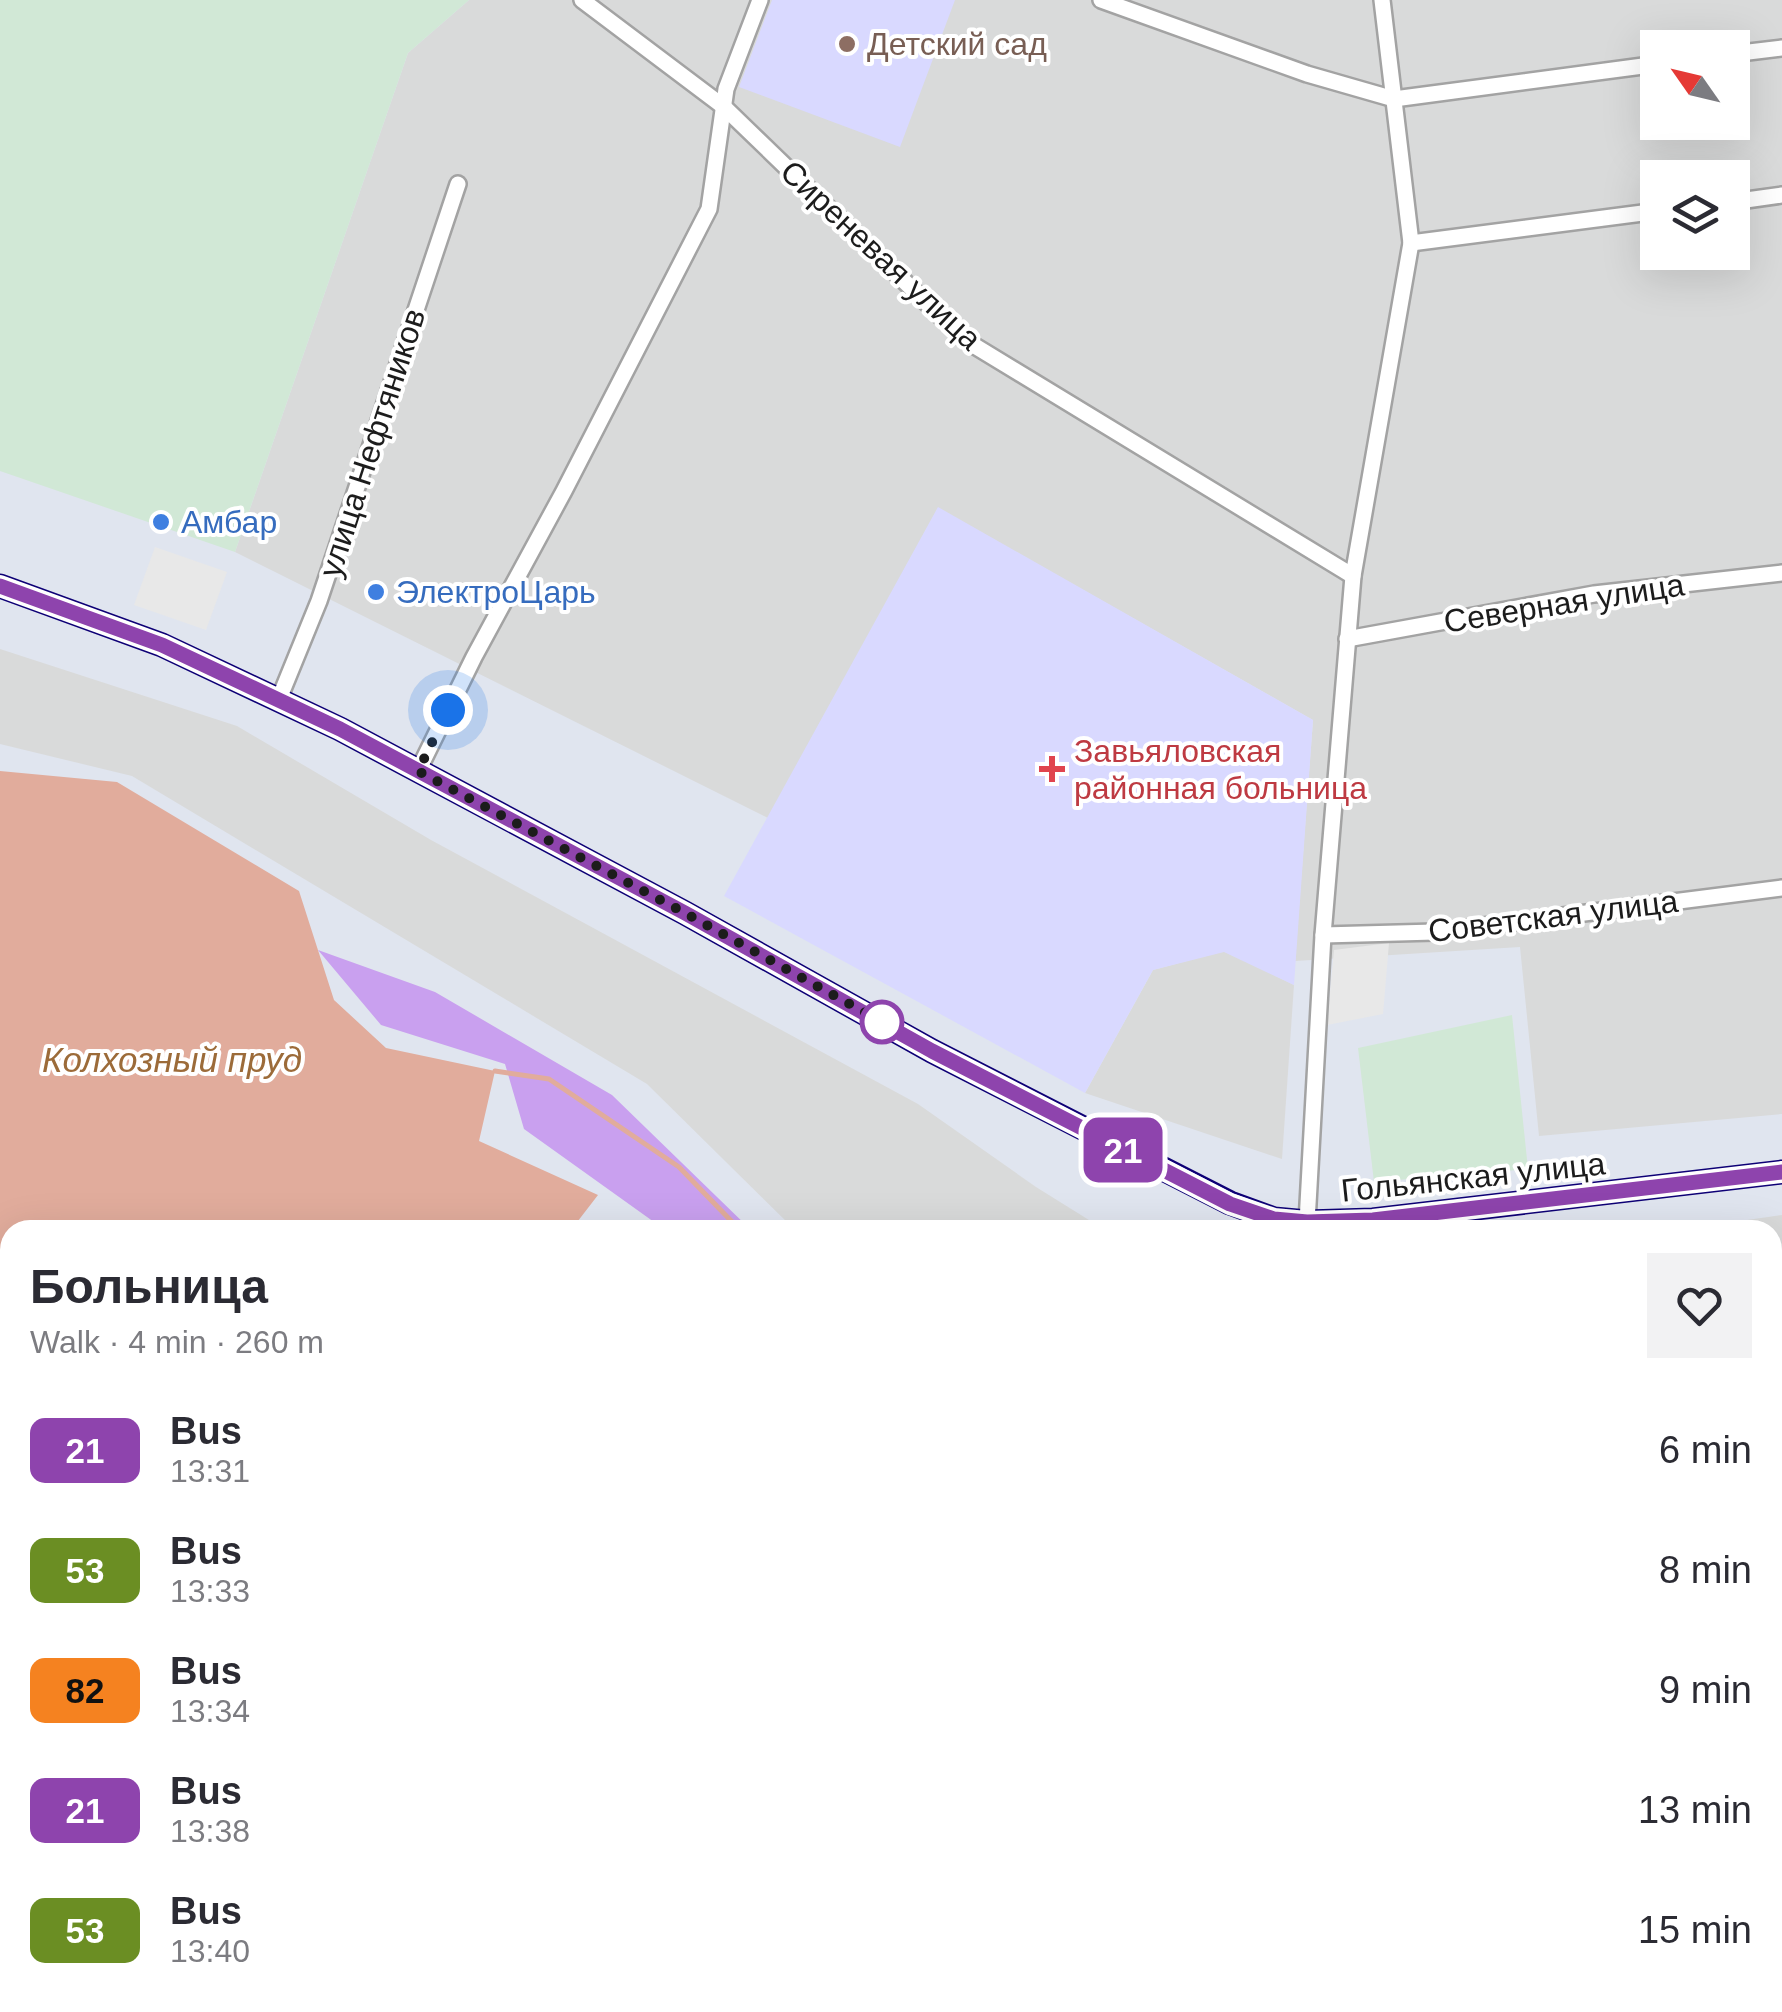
<!DOCTYPE html>
<html lang="en">
<head>
<meta charset="utf-8">
<style>
	:root { --surface:#fff; --page:#f2f2f3; --text:#2b2b33; --muted:#7c7c81 }
	body { margin:0; font-family:Helvetica,sans-serif; background:var(--page); color:var(--text); height:100vh; display:flex; flex-direction:column; font-size:38px; white-space:nowrap }
	* { box-sizing:border-box; margin:0 }
	p { font-size:32px; color:var(--muted) }
	.icon { flex:none; width:55px; height:55px; fill:none; stroke:currentColor; stroke-width:2; stroke-linecap:round; stroke-linejoin:round }
	.map { position:relative; flex:1; overflow:hidden }
	.details { position:absolute; left:0px; top:1220px; width:1782px; height:792px; display:flex; flex-direction:column; background:var(--surface); border-radius:30px 30px 0 0; box-shadow:0 10px 40px #0002 }
	.details>* { flex:none }
	.badge { padding:0 20px; border-radius:15px; font-size:35px; line-height:65px }
	.needle { width:65px; rotate:304deg }
	.tools { position:absolute; left:1640px; top:30px; display:grid; gap:20px }
	.tools a { display:grid; place-items:center; width:110px; height:110px; border-radius:0px; background:var(--surface); box-shadow:0 10px 40px #0002; font-size:50px }
	.you { position:absolute; width:50px; height:50px; margin:-25px; border:8px solid #fff; border-radius:50%; background:#1a73e8; box-shadow:0 0 0 15px #1a73e833 }
	.map>.badge { position:absolute; translate:-50% -50%; box-shadow:0 0 0 5px #fff }
	.round { display:grid; place-items:center; flex:none; width:105px; height:105px; border-radius:0px; background:var(--page) }
	.overview { display:flex; align-items:center; justify-content:space-between; height:170px; padding:0 30px }
	h1 { font-size:48px; font-weight:600; line-height:75px }
	ul { padding:0; list-style:none }
	li { display:flex; align-items:center; gap:30px; height:120px; padding:0 30px }
	li div { flex:1 }
	li b { display:block; font-size:38px }
	li em { font-style:normal }
	li .badge { min-width:110px; font-weight:700; text-align:center }
	.map>svg:first-child { display:block }
	.residential { fill:#d9dada; fill-rule:evenodd }
	.industrial { fill:#d1e8d6 }
	.education { fill:#d9d9ff }
	.grass { fill:#c9a0ef }
	.parking { fill:#e8e8e8 }
	.water { fill:#e1ac9c }
	.lines { fill:none; stroke-linecap:round; stroke-linejoin:round }
	.stream { stroke:#e1ac9c; stroke-width:5 }
	.river { stroke:#e1ac9c; stroke-width:28 }
	.minor-casing { stroke:#a3a3a3; stroke-width:20 }
	.secondary-casing { stroke:#0e0076; stroke-width:25 }
	.minor { stroke:#fff; stroke-width:15 }
	.secondary { stroke:#b3aeff; stroke-width:20 }
	.line-casing { stroke:#fff; stroke-width:22 }
	.line { stroke:#8e44ad; stroke-width:15 }
	.walk { stroke:#1c1c1c; stroke-width:10; stroke-dasharray:0 18 }
	.education-dot { fill:#8d6e63; stroke:#fff; stroke-width:4 }
	.shop-dot { fill:#3f7fe0; stroke:#fff; stroke-width:4 }
	.health-dot { fill:#e0444e; stroke:#fff; stroke-width:4 }
	.stop-dot { fill:#fff; stroke:#8e44ad; stroke-width:5 }
	.labels { text-anchor:middle; dominant-baseline:central; stroke-width:8; stroke-linejoin:round; paint-order:stroke }
	.education-label { font-size:32px; fill:#785e54; stroke:#fff; text-anchor:start }
	.street-label { font-size:32px; fill:#1c1c1c; stroke:#fff }
	.shop-label { font-size:32px; fill:#366cbe; stroke:#fff; text-anchor:start }
	.health-label { font-size:32px; fill:#be3a42; stroke:#fff; text-anchor:start }
	.water-label { font-size:35px; font-style:italic; fill:#9c6b39; stroke:#fff }
</style>
</head>
<body>
<div class="map">
<svg width="1782" height="2012" viewBox="0 0 1782 2012">
	<rect width="100%" height="100%" fill="#e0e5ef"/>
	<!-- residential -->
	<g class="residential">
		<path d="M469 0H1782V1114L1539 1136 1520 947 1295 961 1313 720 938 508 768 818 235 552 408 53ZM1658 48H1732V122H1658ZM1658 178H1732V252H1658Z"/>
		<polygon points="0,649 237,726 431,840 918,1104 1036,1187 1105,1230 795,1230 647,1084 132,776 0,744"/>
		<polygon points="1224,951 1294,985 1282,1159 1085,1093 1153,970"/>
		<polygon points="1782,1215 1782,1373 1773,1373 1772,1230 1678,1230"/>
		<polygon points="0,1484 10,1490 10,2002 177,2003 177,2012 0,2012"/>
		<polygon points="1782,1906 1782,2012 1522,2012 1546,2002 1772,2002 1773,1910"/>
		<polygon points="215,2002 1081,2002 1092,2012 214,2012"/>
	</g>
	<!-- industrial -->
	<g class="industrial">
		<polygon points="0,0 469,0 408,53 235,552 0,471"/>
		<polygon points="1512,1015 1528,1169 1374,1182 1358,1048"/>
	</g>
	<!-- education -->
	<g class="education">
		<polygon points="772,0 955,0 900,147 739,87"/>
		<polygon points="938,507 1313,720 1294,985 1224,952 1153,970 1085,1093 724,896"/>
	</g>
	<!-- grass -->
	<polygon class="grass" points="318,950 435,992 612,1095 751,1230 654,1230 654,1222 524,1129 505,1064 381,1025"/>
	<!-- parking -->
	<g class="parking">
		<polygon points="155,547 227,572 206,630 134,605"/>
		<polygon points="1389,943 1383,1014 1327,1025 1334,950"/>
	</g>
	<!-- water -->
	<polygon class="water" points="0,771 117,782 299,891 334,1000 386,1048 495,1071 479,1141 598,1195 571,1230 10,1230 10,1374 0,1370"/>
	<g class="lines">
		<!-- stream -->
		<g class="stream">
			<polyline points="495,1071 549,1079 679,1167 740,1230"/>
			<polyline points="0,1442 10,1447"/>
			<polyline points="1772,1821 1782,1831"/>
			<polyline points="188,2012 189,2002"/>
		</g>
		<!-- river -->
		<polyline class="river" points="1772,1400 1782,1400"/>
		<!-- minor casing -->
		<g class="minor-casing">
			<g id="minor">
				<polyline points="582,0 724,107 965,340 1353,576"/>
				<polyline points="1101,0 1307,74 1394,99 1658,64"/>
				<polyline points="1732,54 1782,48"/>
				<polyline points="1732,202 1782,195"/>
				<polyline points="1411,243 1658,211"/>
				<polyline points="1347,639 1594,594 1782,573"/>
				<polyline points="279,699 319,601 458,184"/>
				<polyline points="418,771 474,657 564,491 709,209 726,89 760,0"/>
				<polyline points="1323,935 1435,932 1782,888"/>
				<polyline points="1307,1222 1323,935 1353,576 1411,243 1382,0"/>
				<polyline points="0,1404 10,1408"/>
				<polyline points="0,1649 10,1651"/>
				<polyline points="0,1892 10,1890"/>
				<polyline points="529,2002 547,2012"/>
				<polyline points="783,2012 786,2002"/>
			</g>
		</g>
		<!-- secondary casing -->
		<g class="secondary-casing">
			<polyline id="secondary" points="0,586 162,645 340,729 685,913 932,1051 1230,1203 1274,1219 1307,1222 1373,1220 1782,1172"/>
		</g>
		<!-- minor -->
		<use href="#minor" class="minor"/>
		<!-- secondary -->
		<use href="#secondary" class="secondary"/>
	</g>
	<g class="lines">
		<!-- line casing -->
		<g class="line-casing">
			<polyline id="line" points="0,586 162,645 340,729 685,913 932,1051 1230,1204 1274,1219 1307,1222 1373,1220 1782,1172"/>
		</g>
		<!-- line -->
		<use href="#line" class="line"/>
		<!-- walk -->
		<polyline class="walk" points="448,710 418,771 685,913 882,1022"/>
	</g>
	<!-- markers -->
	<circle class="education-dot" cx="847" cy="44" r="10"/>
	<g class="shop-dot">
		<circle cx="161" cy="522" r="10"/>
		<circle cx="376" cy="592" r="10"/>
	</g>
	<path class="health-dot" d="M1047 754h10v10h10v10h-10v10h-10v-10h-10v-10h10z"/>
	<circle class="stop-dot" cx="882" cy="1022" r="20"/>
	<g class="labels">
		<!-- education labels -->
		<g class="education-label">
			<text x="867" y="44">Детский сад</text>
		</g>
		<!-- street labels -->
		<g class="street-label">
			<text transform="translate(881 255) rotate(43)">Сиреневая улица</text>
			<text transform="translate(372 443) rotate(-72)">улица Нефтяников</text>
			<text transform="translate(1564 603) rotate(-9)">Северная улица</text>
			<text transform="translate(1553 916) rotate(-7)">Советская улица</text>
			<text transform="translate(1473 1177) rotate(-6)">Гольянская улица</text>
		</g>
		<!-- shop labels -->
		<g class="shop-label">
			<text x="181" y="522">Амбар</text>
			<text x="396" y="592">ЭлектроЦарь</text>
		</g>
		<!-- health labels -->
		<g class="health-label">
			<text x="1074" y="751">Завьяловская<tspan x="1074" dy="37">районная больница</tspan></text>
		</g>
		<!-- water labels -->
		<g class="water-label">
			<text x="172" y="1059">Колхозный пруд</text>
		</g>
	</g>
</svg>
<div class="tools">
<a><svg class="needle" viewBox="-14 -14 28 28"><path d="M0-13l5 13h-10z" fill="#e53935"/><path d="M0 13l5-13h-10z" fill="#7c7c81"/></svg></a>
<a><svg class="icon" aria-label="layers" viewBox="0 0 24 24"><path d="M12 4l9 5-9 5-9-5zM3 14l9 5 9-5"/></svg></a>
</div>
<div class="you" style="left:448px;top:710px"></div>
<b class="badge" style="left:1123px;top:1150px;background:#8e44ad;color:#fff">21</b>
<section class="details">
<div class="overview"><div><h1>Больница</h1><p>Walk · 4 min · 260 m</p></div><a class="round"><svg class="icon" aria-label="heart" viewBox="0 0 24 24"><path d="M12 20l-8-8c-3-5 5-10 8-4 3-6 11-1 8 4z"/></svg></a></div>
<ul>
<li><span class="badge" style="background:#8e44ad;color:#fff">21</span><div><b>Bus</b><p>13:31</p></div><em>6 min</em></li>
<li><span class="badge" style="background:#6b8e23;color:#fff">53</span><div><b>Bus</b><p>13:33</p></div><em>8 min</em></li>
<li><span class="badge" style="background:#f58220;color:#111">82</span><div><b>Bus</b><p>13:34</p></div><em>9 min</em></li>
<li><span class="badge" style="background:#8e44ad;color:#fff">21</span><div><b>Bus</b><p>13:38</p></div><em>13 min</em></li>
<li><span class="badge" style="background:#6b8e23;color:#fff">53</span><div><b>Bus</b><p>13:40</p></div><em>15 min</em></li>
</ul>
</section>
</div>
</body>
</html>
